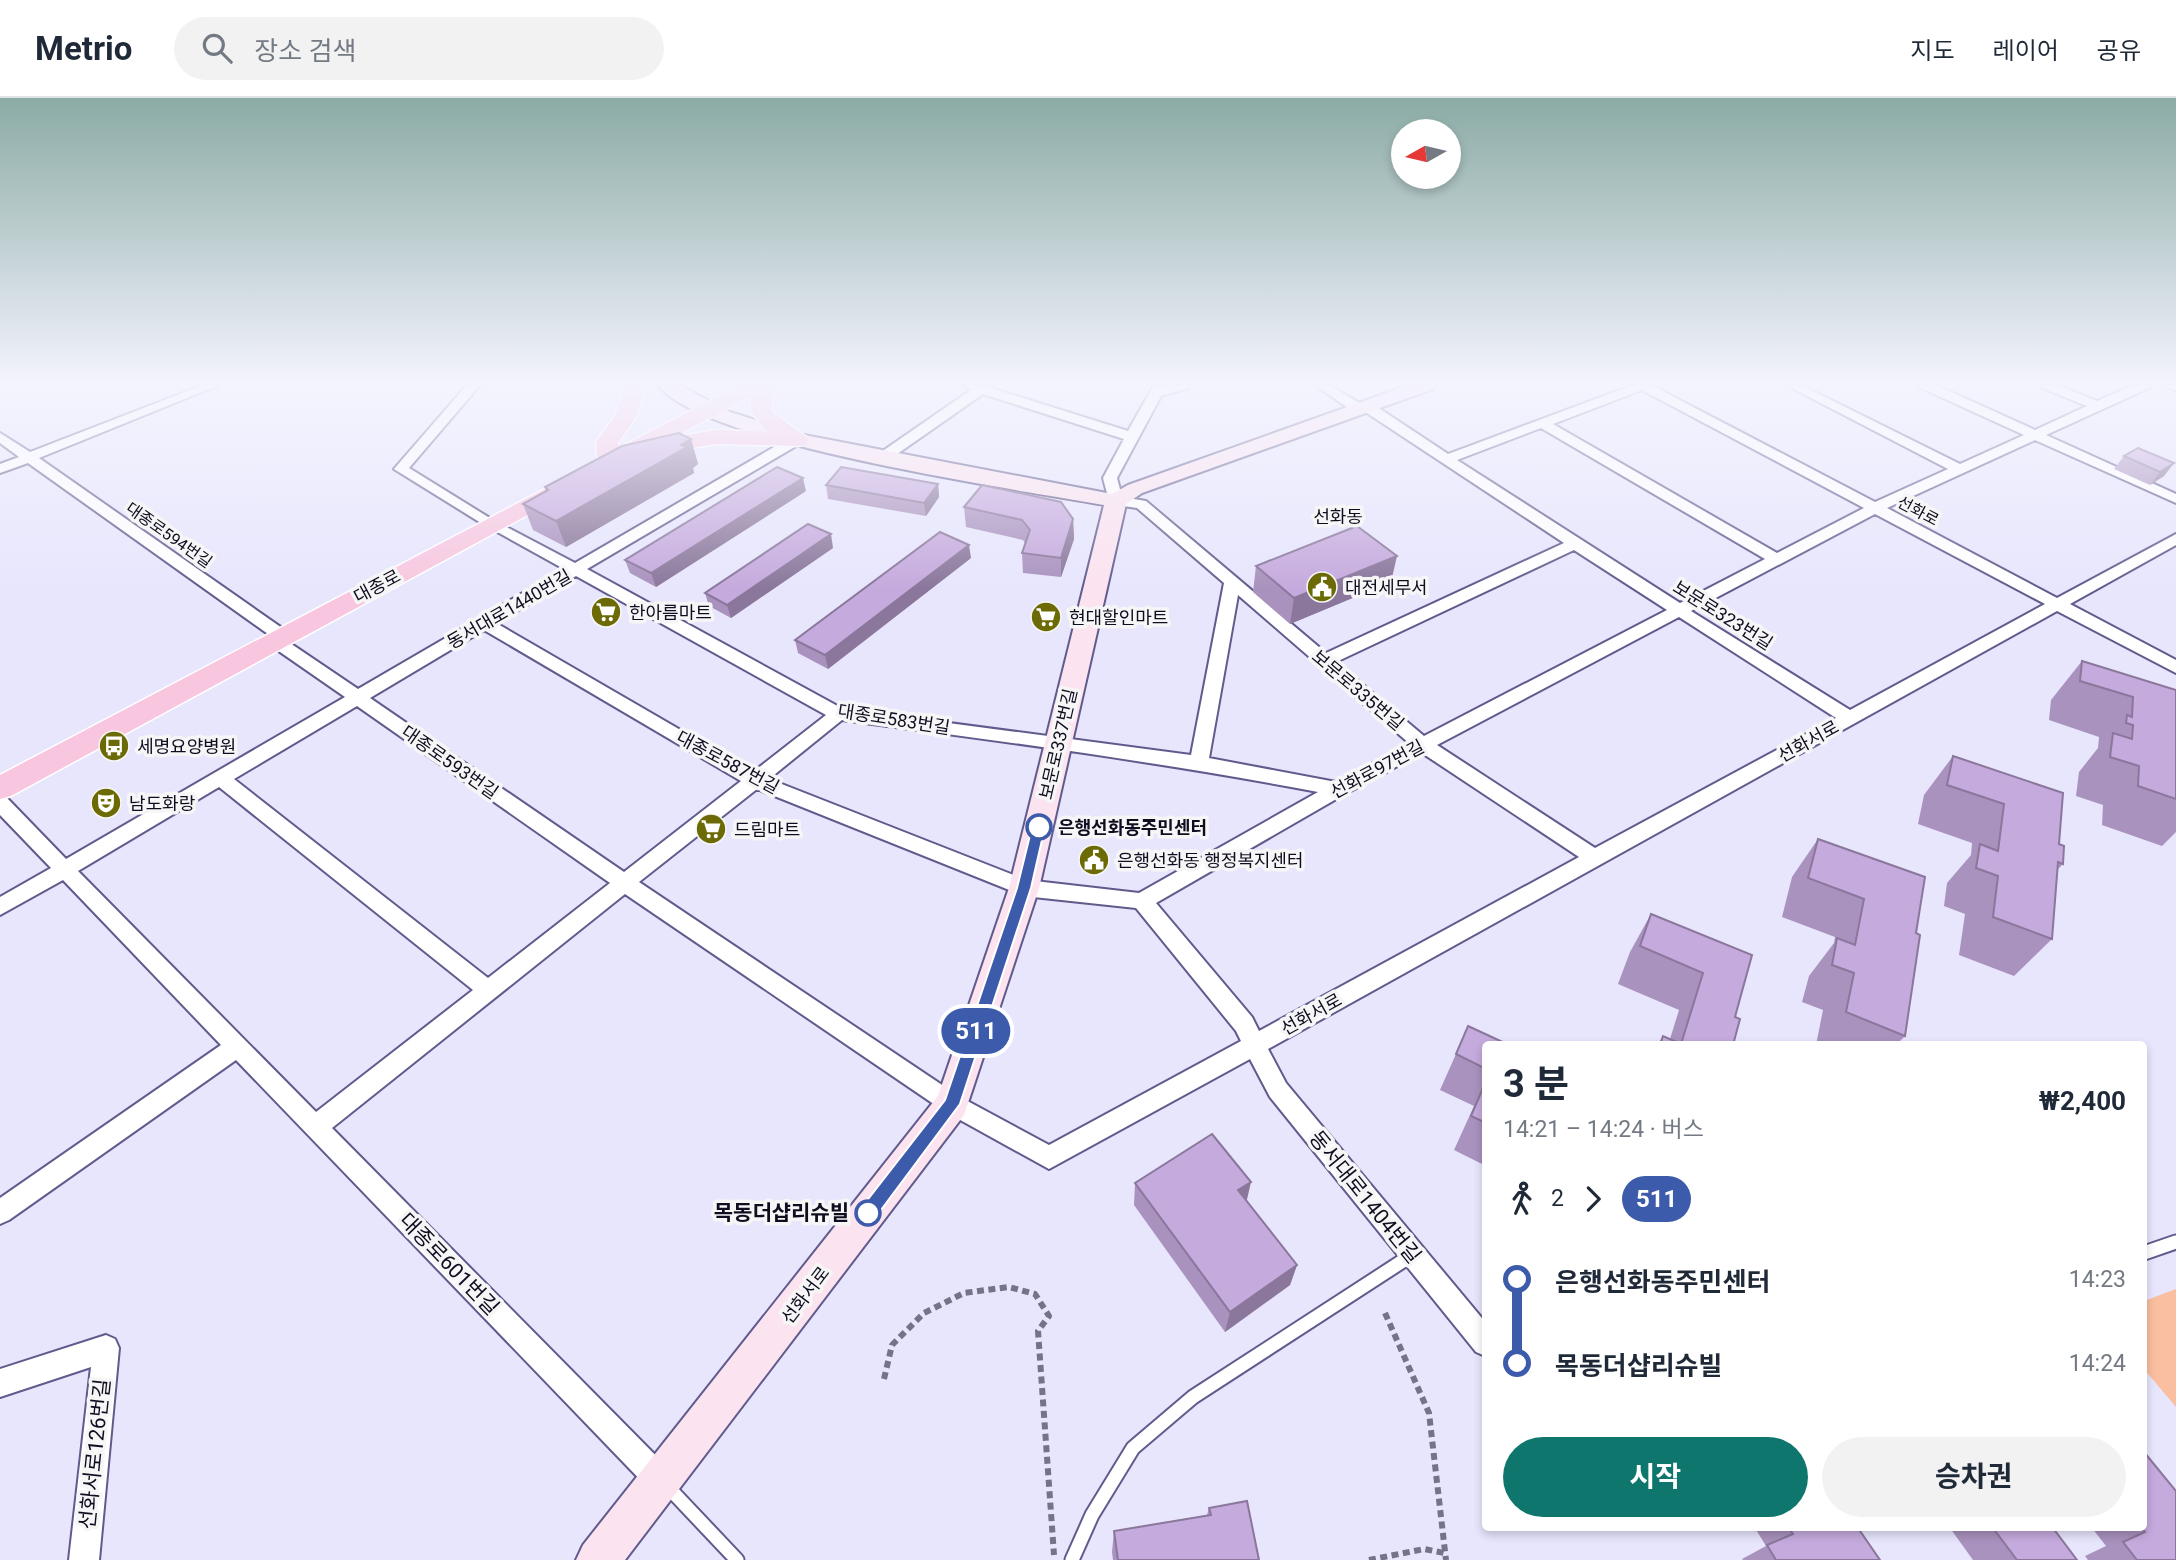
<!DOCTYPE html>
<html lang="ko">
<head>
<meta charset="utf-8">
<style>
	:root { --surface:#fff; --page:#f2f2f3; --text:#1f2937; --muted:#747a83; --line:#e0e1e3; --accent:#0f766e }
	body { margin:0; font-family:Roboto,"Noto Sans KR",sans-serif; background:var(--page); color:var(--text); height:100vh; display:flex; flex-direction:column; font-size:26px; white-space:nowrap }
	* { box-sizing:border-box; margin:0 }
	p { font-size:23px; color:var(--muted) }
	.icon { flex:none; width:38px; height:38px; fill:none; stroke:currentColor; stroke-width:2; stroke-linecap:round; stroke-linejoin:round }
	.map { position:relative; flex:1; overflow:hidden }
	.side { position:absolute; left:1482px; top:943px; width:665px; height:490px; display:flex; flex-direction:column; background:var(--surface); border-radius:7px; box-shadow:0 4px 10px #0003 }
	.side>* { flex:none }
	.badge { padding:0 14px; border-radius:23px; font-size:24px; line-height:46px }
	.needle { width:46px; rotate:262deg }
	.fabs { position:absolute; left:1391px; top:21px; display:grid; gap:14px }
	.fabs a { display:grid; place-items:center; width:70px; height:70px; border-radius:50%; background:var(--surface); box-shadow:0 4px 10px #0003; font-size:35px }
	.map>.badge { position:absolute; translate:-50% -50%; box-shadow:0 0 0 4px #fff }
	.legs { display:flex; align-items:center; gap:10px; height:77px; padding:0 21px; font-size:23px }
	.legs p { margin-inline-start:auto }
	.summary { display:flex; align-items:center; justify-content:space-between; height:119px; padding:0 21px }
	h1 { font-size:38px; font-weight:700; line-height:52px }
	.cta { display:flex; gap:14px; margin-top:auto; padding:14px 21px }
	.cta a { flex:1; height:80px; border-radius:42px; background:var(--accent); color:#fff; font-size:28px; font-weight:700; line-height:80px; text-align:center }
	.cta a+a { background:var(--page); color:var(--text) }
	ul { padding:0 21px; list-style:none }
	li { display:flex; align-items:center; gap:24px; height:84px; font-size:26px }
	li i { display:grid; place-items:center; width:10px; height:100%; margin:0 9px; background:currentColor }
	li i::after { content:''; width:18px; height:18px; margin:-9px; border:5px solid; border-radius:50%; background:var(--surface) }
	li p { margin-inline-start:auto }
	li:first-child i { background:linear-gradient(#0000 50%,currentColor 0) }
	li:last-child i { background:linear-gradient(currentColor 50%,#0000 0) }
	header { display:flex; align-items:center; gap:42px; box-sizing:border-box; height:98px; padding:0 35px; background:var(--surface); border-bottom:2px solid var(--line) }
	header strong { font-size:33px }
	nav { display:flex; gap:38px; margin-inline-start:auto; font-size:24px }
	.search { width:490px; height:63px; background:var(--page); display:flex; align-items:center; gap:18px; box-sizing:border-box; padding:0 24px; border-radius:38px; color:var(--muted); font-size:26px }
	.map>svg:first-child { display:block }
	.green { fill:#fabea0 }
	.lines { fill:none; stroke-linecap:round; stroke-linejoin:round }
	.lane-casing { stroke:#605b8c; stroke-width:17 }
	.street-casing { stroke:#605b8c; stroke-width:4 }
	.secondary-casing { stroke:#605b8c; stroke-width:4 }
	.primary-casing { stroke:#fff; stroke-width:3 }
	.path { stroke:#757388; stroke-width:6; stroke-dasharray:7 4.5; stroke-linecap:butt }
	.lane { stroke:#fff; stroke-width:13 }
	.street { fill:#fff; fill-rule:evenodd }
	.secondary { fill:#fbe3ef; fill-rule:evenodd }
	.primary { fill:#f8c7df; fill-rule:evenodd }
	.wall { fill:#a992be }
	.shaded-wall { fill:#8a779b }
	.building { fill:#c5aadd; stroke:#8a779b; stroke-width:2 }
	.line-1 { fill:#3d5bab; stroke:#fff; stroke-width:2 }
	.stop-1-dot { fill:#fff; stroke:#3d5bab; stroke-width:3.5 }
	.labels { text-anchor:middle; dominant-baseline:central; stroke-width:7; stroke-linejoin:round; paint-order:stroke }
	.far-street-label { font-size:16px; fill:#100d20; stroke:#f6f6f6 }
	.far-quarter-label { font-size:18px; fill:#100d20; stroke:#f6f6f6 }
	.street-label { font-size:18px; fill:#100d20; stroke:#f6f6f6 }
	.poi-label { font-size:18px; fill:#100d20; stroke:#f6f6f6; text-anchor:start }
	.stop-label { font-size:18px; font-weight:bold; fill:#100d20; stroke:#f6f6f6; text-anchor:start }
	.near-street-label { font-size:21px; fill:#100d20; stroke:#f6f6f6 }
	.near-stop-label { font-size:21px; font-weight:bold; fill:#100d20; stroke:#f6f6f6; text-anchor:end }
</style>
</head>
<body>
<header>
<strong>Metrio</strong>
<div class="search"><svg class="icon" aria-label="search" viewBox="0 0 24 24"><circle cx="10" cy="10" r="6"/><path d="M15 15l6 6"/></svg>장소 검색</div>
<nav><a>지도</a><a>레이어</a><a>공유</a></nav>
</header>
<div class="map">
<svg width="2176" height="1462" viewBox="0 0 2176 1462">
	<rect width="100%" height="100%" fill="#e7e6fd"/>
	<!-- green -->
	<polygon class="green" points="2176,1191 2176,1309 2144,1271 2144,1203"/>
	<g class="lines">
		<!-- lane casing -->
		<g class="lane-casing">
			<g id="lane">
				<polyline points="2144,1155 2176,1144"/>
				<polyline points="667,1388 737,1462"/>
				<polyline points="1072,1462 1092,1417 1133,1350 1193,1299 1412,1157"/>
			</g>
		</g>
		<!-- street casing -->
		<g class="street-casing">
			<g id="street">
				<path d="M203 287H219L39 360 282 530 284 541 358 591 564 471 481 425 394 371 467 287H480L409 370 493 422 575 465 793 338H803V344L587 471 843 611 1191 657 1224 485 1137 410 1116 407 1109 403 1103 380 1124 341 983 296 887 363H877V357L971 292 963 287H993L991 290 1128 333 1154 287H1189L1188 290 1161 298 1117 380 1122 399 1146 403 1326 555 1564 445 1364 313 1354 314 1315 287H1329L1361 306 1371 305 1448 356 1633 287H1651L1875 404 1948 371 1786 287H1801L1960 366 2024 337 1921 290 1920 287H1936L2035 332 2087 308 2042 290 2041 287H2057L2097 303 2134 287H2150L2149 290 2046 337 2176 396V405L2035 342 1887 410 2057 500 2176 436V447L2070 506 2176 562V575L2057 513 1268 951 1286 985 1486 1225 1485 1258 1476 1254 1270 999 1250 961 1049 1071 944 1013 625 796 332 1030 671 1373 675 1383 671 1393 661 1397 651 1393 236 962 9 1122 0 1126V1100L221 947 63 782 0 817V799L51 770 0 717V698L7 700 66 761 345 599 270 547 268 536 28 365 0 375V366L19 359 0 345V335L30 354ZM1642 292 1864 410 1777 455 1553 326ZM1541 330 1765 461 1680 505 1457 362ZM1875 416 2045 506 1850 612 1691 513ZM1574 452 1667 512 1424 638 1336 564ZM576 478 826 617 753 674 496 525ZM1238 497 1410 646 1336 684 1209 660ZM1679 519 1836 620 1595 750 1437 647ZM484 532 741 683 624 774 370 600ZM357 608 610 785 488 880 234 681ZM842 622C1002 643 1160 664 1318 694L1139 795 1026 782 769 681ZM1422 655 1579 759 1259 933 1252 919 1156 805 1345 696ZM219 689 473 892 316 1014 78 773ZM757 691 1024 798 1136 810 1236 933 1241 943 1049 1047 960 999 639 784Z"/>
				<polygon points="2165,287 2176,287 2176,293"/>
				<polygon points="106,1237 115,1241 119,1250 99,1462 69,1462 91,1269 0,1299 0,1271"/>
			</g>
		</g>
		<!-- secondary casing -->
		<g class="secondary-casing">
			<path id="secondary" d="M658 287H679L730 314 799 336 1112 396 1128 387 1409 287H1435L1433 291 1142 395 1126 406 1039 790 964 1017 625 1462H576L583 1447 938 998 1009 790 1104 407C1021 392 703 347 658 287Z"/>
		</g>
		<!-- primary casing -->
		<g class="primary-casing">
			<g id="primary">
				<path d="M625 287H646L637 318 618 345 619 350 740 287H777L772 297V314L809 341 806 346 798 348 717 346 657 355 649 352C633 361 610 377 597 358L596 344 615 318ZM751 298V314L768 334 717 332 674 339Z"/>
				<polygon points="560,383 568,385 572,390 568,395 11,698 0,701 0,677"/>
			</g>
		</g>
		<!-- path -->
		<g class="path">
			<polyline points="1385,1215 1429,1315 1446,1462"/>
			<polyline points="884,1281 892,1247 924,1215 964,1195 1009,1189 1035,1196 1049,1218 1038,1233 1054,1457"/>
			<polyline points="1369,1462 1424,1451 1444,1455"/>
		</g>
		<!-- lane -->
		<use href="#lane" class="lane"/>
		<!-- street -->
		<use href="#street" class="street"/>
		<!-- secondary -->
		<use href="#secondary" class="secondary"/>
		<!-- primary -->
		<use href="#primary" class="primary"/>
	</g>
	<!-- wall -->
	<g class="wall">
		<polygon points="691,341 698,366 693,370 694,375 566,449 533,432 523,406 546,393 545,389"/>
		<polygon points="2124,358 2174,365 2164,378 2150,387 2114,371"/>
		<polygon points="938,386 939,399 926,418 828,401 826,387"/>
		<polygon points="806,393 656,489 630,475 625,462"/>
		<polygon points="964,409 1073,421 1074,441 1061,479 1023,475 1022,455 1025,445 1023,442 966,429"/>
		<polygon points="833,450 731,520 709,508 705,495"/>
		<polygon points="971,460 828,571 798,555 795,542"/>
		<polygon points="1256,468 1391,484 1290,526 1253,494"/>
		<polygon points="2082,563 2176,592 2176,734 2162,748 2102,727 2103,707 2076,698 2079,674 2098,650 2099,639 2049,622 2051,602"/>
		<polygon points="1953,658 2059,746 2063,766 2058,771 2052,841 2014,878 1959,857 1965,816 1944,808 1947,785 1971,757 1972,745 1918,726 1924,697"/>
		<polygon points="1818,741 1916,835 1905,938 1896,947 1816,947 1823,912 1802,904 1809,878 1834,845 1835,839 1782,819 1792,779"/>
		<polygon points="1651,816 1752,857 1735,919 1733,947 1657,947 1663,938 1670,941 1679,912 1618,886 1630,854"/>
		<polygon points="1486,947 1486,1068 1454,1052 1474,1008 1440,992 1456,956"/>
		<polygon points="1135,1085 1247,1103 1297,1167 1290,1187 1225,1234 1134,1107"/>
		<polygon points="1209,1410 1259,1462 1113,1462 1112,1454 1114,1433 1207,1417"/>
		<polygon points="1755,1430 1858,1430 1880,1462 1743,1462 1742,1461 1766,1448"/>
		<polygon points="1950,1430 2053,1430 2077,1462 1973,1462"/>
		<polygon points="2092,1430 2144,1430 2176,1462 2088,1462 2085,1458 2106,1448"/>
	</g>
	<!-- shaded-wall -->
	<g class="shaded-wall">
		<polygon points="691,341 698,366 693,370 694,375 566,449 556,423"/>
		<polygon points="2174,365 2164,378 2150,387 2160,374"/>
		<polygon points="803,380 806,393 656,489 651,475"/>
		<polygon points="938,386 939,399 926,418 924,405"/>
		<polygon points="1073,421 1074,441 1061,479 1061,460"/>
		<polygon points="831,436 833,450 731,520 727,507"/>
		<polygon points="969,447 971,460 828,571 825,557"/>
		<polygon points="1397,458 1391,484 1290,526 1294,500"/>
		<polygon points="1251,1084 1246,1106 1238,1092"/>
		<polygon points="1297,1167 1290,1187 1225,1234 1230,1214"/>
	</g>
	<!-- building -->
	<g class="building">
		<polygon points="679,335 691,341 681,347 687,349 556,423 523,406 548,392 545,389 622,348"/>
		<polygon points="2138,350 2174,365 2160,374 2124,358"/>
		<polygon points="777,369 803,380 651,475 625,462"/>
		<polygon points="841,369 938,386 924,405 826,387"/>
		<polygon points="982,387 1061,404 1073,421 1061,460 1022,455 1030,432 1022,422 964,409"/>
		<polygon points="808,426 831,436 727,507 705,495"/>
		<polygon points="1357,428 1397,458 1294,500 1256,468"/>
		<polygon points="940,434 969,447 825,557 795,542"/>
		<polygon points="2082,563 2176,592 2176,701 2138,688 2139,668 2110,659 2113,635 2132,641 2133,627 2126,625 2127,617 2132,619 2133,599 2080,583"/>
		<polygon points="1953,658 2063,695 2059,746 2064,748 2063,766 2058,764 2052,841 1993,819 1998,778 1976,770 1980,746 1998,753 2004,706 1947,687"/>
		<polygon points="1818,741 1925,779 1916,835 1920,837 1905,938 1846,914 1854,875 1832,867 1837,840 1855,847 1864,801 1808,780"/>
		<polygon points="1651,816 1752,857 1735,919 1740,921 1733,947 1660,947 1663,938 1681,946 1703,875 1640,848"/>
		<polygon points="1468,928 1509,947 1486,947 1486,971 1456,956"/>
		<polygon points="1486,983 1486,1025 1471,1018"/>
		<polygon points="1212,1036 1251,1084 1238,1092 1297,1167 1230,1214 1135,1085"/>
		<polygon points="2144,1354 2176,1393 2176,1462 2137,1462 2123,1444 2145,1434 2141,1430 2144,1430"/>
		<polygon points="1247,1403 1259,1462 1118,1462 1114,1433 1211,1417 1209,1410"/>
		<polygon points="1789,1430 1858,1430 1880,1462 1776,1462 1767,1447 1793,1436"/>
		<polygon points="1993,1430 2053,1430 2077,1462 2017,1462"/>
	</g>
	<!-- sky -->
	<linearGradient id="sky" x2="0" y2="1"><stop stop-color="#8baba5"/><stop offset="0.58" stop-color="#f4f4fe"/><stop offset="1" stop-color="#f4f4fe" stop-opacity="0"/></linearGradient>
	<rect width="2176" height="491" fill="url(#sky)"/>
	<!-- line-1 -->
	<polygon class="line-1" points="1039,724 1045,729 1031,790 960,1006 875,1120 868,1123 862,1120 860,1115 862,1109 945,1002 1017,790 1032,729"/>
	<!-- icons -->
	<defs>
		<g id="civic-disc" transform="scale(1.575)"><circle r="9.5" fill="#6c6a05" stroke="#f6f6f6"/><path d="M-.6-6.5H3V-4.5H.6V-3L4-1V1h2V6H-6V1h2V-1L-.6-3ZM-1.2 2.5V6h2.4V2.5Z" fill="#fff"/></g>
		<g id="supermarket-disc" transform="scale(1.575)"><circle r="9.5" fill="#6c6a05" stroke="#f6f6f6"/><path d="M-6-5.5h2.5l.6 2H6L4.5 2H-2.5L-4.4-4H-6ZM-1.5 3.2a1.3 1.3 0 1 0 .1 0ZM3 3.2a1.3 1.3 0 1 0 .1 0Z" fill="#fff"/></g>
		<g id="bus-disc" transform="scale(1.575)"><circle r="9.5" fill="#6c6a05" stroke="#f6f6f6"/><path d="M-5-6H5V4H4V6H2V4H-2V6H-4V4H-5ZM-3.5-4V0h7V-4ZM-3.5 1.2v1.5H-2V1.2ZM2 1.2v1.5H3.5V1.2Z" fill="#fff"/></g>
		<g id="theatre-disc" transform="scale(1.575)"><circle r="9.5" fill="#6c6a05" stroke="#f6f6f6"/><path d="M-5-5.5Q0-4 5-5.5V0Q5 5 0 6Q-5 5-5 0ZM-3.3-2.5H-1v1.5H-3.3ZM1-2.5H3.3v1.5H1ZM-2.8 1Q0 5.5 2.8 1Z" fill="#fff"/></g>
	</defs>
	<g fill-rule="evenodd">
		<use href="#civic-disc" x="1322" y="489"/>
		<use href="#supermarket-disc" x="606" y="514"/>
		<use href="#supermarket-disc" x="1046" y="519"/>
		<use href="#bus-disc" x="114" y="648"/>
		<use href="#theatre-disc" x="106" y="705"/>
		<use href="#supermarket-disc" x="711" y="731"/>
		<use href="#civic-disc" x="1094" y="762"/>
	</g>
	<!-- markers -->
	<g class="stop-1-dot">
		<circle cx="1039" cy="729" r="12"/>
		<circle cx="868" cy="1115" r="12"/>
	</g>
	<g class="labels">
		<!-- far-street labels -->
		<g class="far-street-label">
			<text transform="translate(1918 413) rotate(28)">선화로</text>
			<text transform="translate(169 437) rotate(35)">대종로594번길</text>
		</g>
		<!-- far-quarter labels -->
		<g class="far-quarter-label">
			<text x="1338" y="418">선화동</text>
		</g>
		<!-- street labels -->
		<g class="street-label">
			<text transform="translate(377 488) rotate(-28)">대종로</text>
			<text transform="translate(509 511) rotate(-30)">동서대로1440번길</text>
			<text transform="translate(1723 517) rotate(32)">보문로323번길</text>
			<text transform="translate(1358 592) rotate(40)">보문로335번길</text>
			<text transform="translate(894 621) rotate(9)">대종로583번길</text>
			<text transform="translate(1808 643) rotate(-29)">선화서로</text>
			<text transform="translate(1058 646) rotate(-77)">보문로337번길</text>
			<text transform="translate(450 664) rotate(35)">대종로593번길</text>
			<text transform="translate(728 664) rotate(28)">대종로587번길</text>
			<text transform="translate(1377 671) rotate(-28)">선화로97번길</text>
			<text transform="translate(1311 916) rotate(-29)">선화서로</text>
			<text transform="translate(805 1197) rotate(-53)">선화서로</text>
		</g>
		<!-- poi labels -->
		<g class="poi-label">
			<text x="1345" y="489">대전세무서</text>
			<text x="629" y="514">한아름마트</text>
			<text x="1069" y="519">현대할인마트</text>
			<text x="137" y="648">세명요양병원</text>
			<text x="129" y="705">남도화랑</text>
			<text x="734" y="731">드림마트</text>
			<text x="1117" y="762">은행선화동 행정복지센터</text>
		</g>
		<!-- stop labels -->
		<g class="stop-label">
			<text x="1058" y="729">은행선화동주민센터</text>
		</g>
		<!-- near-street labels -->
		<g class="near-street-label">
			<text transform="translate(1365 1099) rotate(51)">동서대로1404번길</text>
			<text transform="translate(449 1166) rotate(46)">대종로601번길</text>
			<text transform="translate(95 1356) rotate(-84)">선화서로126번길</text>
		</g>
		<!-- near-stop labels -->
		<g class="near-stop-label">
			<text x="849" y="1115">목동더샵리슈빌</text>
		</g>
	</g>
</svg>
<div class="fabs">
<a><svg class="needle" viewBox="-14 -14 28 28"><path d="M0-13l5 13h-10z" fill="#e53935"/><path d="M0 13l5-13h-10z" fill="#747a83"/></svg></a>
</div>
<b class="badge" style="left:976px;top:933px;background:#3d5bab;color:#fff">511</b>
<section class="side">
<div class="summary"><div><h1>3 분</h1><p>14:21 – 14:24 · 버스</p></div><b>₩2,400</b></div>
<div class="legs"><svg class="icon" aria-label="walk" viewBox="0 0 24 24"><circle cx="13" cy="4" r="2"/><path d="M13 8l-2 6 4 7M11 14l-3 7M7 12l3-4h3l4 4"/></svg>2<svg class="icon" aria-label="forward" viewBox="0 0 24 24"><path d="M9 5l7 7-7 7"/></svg><b class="badge" style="background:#3d5bab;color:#fff">511</b></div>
<ul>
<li><i style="color:#3d5bab"></i><b>은행선화동주민센터</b><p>14:23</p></li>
<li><i style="color:#3d5bab"></i><b>목동더샵리슈빌</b><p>14:24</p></li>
</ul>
<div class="cta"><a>시작</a><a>승차권</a></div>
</section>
</div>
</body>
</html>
